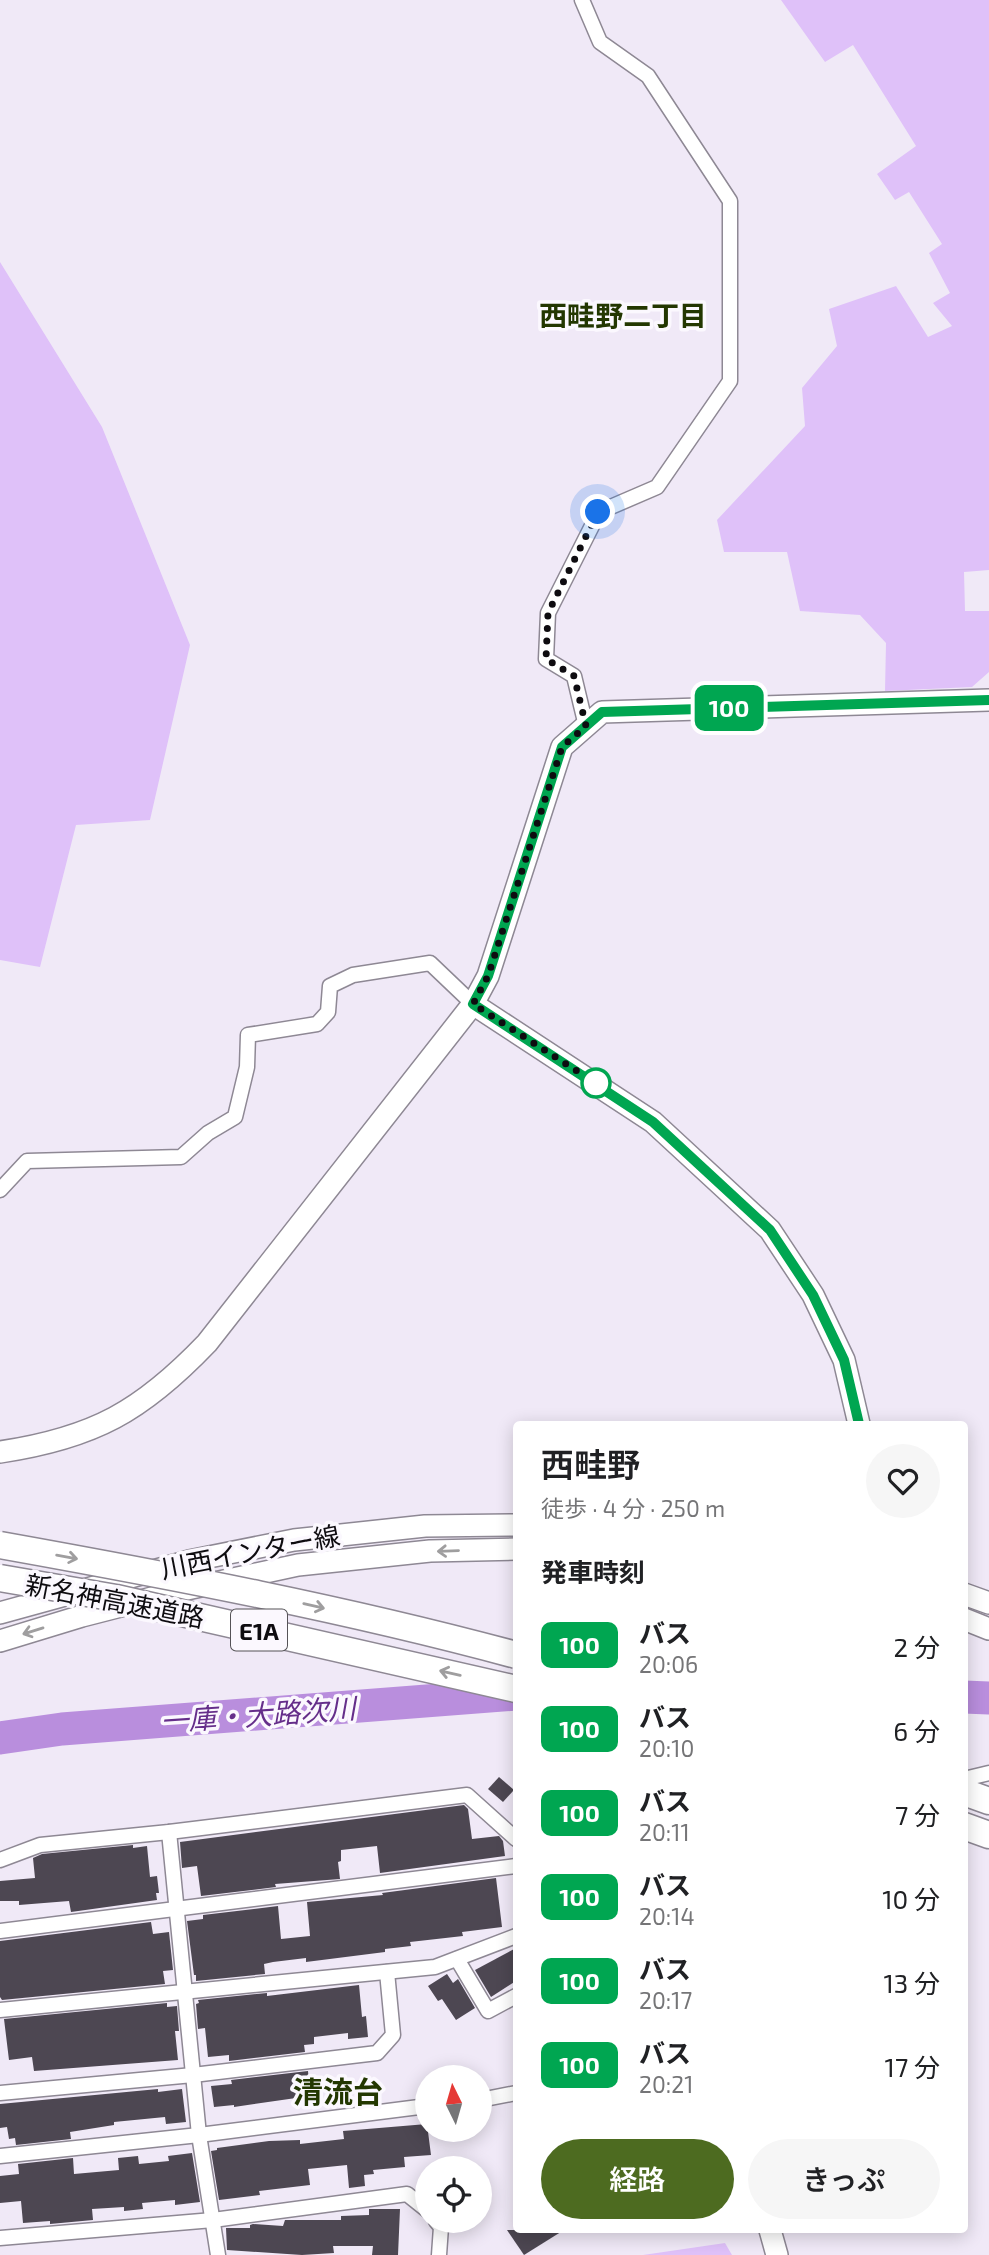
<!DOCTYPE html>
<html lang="ja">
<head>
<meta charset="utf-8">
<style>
	:root { --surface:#fff; --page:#f6f6f6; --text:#202124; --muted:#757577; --accent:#4d6b20 }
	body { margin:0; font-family:"Exo 2","Noto Sans JP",sans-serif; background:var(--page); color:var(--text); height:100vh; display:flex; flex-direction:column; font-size:26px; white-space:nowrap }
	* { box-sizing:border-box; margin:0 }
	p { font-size:23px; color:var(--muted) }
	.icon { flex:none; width:38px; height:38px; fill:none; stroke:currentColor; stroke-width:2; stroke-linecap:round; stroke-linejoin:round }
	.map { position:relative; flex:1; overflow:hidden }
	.panel { position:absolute; left:513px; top:1421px; width:455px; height:812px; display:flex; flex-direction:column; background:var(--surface); border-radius:7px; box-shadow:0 4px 18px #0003 }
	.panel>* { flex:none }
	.badge { padding:0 14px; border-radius:10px; font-size:24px; line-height:46px }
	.needle { width:46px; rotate:355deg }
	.fabs { position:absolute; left:415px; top:2065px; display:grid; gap:14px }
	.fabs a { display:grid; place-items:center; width:77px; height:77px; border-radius:50%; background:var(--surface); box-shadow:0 4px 18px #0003; font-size:35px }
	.you { position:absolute; width:35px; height:35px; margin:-18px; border:5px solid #fff; border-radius:50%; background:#1a73e8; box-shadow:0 0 0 10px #1a73e833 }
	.map>.badge { position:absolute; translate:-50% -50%; box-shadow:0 0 0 4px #fff }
	h2 { padding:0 28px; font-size:26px; line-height:63px }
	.round { display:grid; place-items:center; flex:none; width:74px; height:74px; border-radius:37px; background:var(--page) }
	.overview { display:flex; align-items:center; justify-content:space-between; height:119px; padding:0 28px }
	h1 { font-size:33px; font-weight:600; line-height:52px }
	.action { display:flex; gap:14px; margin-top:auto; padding:14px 28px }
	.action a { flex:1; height:80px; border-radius:42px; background:var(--accent); color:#fff; font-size:28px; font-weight:600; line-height:80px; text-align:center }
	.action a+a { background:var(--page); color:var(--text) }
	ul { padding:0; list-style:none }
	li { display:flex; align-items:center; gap:21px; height:84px; padding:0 28px }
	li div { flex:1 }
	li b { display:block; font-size:26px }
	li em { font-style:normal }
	li .badge { min-width:77px; font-weight:700; text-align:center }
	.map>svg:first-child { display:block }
	.green { fill:#dfc1f9 }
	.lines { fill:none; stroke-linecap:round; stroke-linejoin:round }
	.river { stroke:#b98edd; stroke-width:33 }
	.building { fill:#4d4752 }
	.street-casing { stroke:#8e8894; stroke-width:17 }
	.secondary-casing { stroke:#8e8894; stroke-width:24 }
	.highway-casing { stroke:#8e8894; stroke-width:29 }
	.street { stroke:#fff; stroke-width:14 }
	.secondary { stroke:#fff; stroke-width:21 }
	.highway { stroke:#fff; stroke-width:26 }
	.highway-bridge-casing { stroke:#8e8894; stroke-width:29; stroke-linecap:butt }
	.highway-bridge { stroke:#fff; stroke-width:26 }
	.oneway { stroke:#9f9e9f }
	.line-casing { stroke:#fff; stroke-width:16 }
	.line { stroke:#00a651; stroke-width:10 }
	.walk { stroke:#0e0c10; stroke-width:7; stroke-dasharray:0 12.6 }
	.stop-dot { fill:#fff; stroke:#00a651; stroke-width:3.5 }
	.labels { text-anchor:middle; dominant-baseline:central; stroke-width:7; stroke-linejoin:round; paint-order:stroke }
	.shield { fill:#fbf8fe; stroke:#555357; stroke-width:2 }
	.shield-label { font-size:24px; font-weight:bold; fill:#0e0c10 }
	.street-label { font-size:26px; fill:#0e0c10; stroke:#fbf8fe }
	.neighbourhood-label { font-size:28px; font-weight:bold; fill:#233701; stroke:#fbf8fe }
	.water-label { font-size:28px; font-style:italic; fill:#652e8a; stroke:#fbf8fe }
	.quarter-label { font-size:30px; font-weight:bold; fill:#233701; stroke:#fbf8fe }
</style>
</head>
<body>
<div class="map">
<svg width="989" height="2255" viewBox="0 0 989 2255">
	<rect width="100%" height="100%" fill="#f0e9f7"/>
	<!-- green -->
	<g class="green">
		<polygon points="781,0 989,0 989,570 964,572 965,611 989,611 989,672 972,687 885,691 886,643 860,615 800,611 787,552 724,552 717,520 805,426 802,388 837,346 829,309 896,286 928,337 952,326 933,303 950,293 929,253 942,244 909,192 895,200 877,174 916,146 853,45 825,62"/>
		<polygon points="0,262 102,427 190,645 150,820 76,825 40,967 0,960"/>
		<polygon points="725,2243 732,2255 643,2255"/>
	</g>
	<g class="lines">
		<!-- river -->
		<g class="river">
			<polyline points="964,1697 989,1698"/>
			<polyline points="0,1738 62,1729 516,1694"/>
		</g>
	</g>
	<!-- building -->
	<g class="building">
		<polygon points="499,1777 514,1790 503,1802 488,1789"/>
		<polygon points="464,1805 468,1809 472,1839 499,1836 503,1841 505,1856 380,1873 377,1846 341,1850 341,1861 338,1862 340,1879 275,1884 276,1887 201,1896 197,1866 182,1868 180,1842"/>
		<polygon points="133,1845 133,1848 147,1846 150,1877 157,1876 159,1893 156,1893 157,1900 71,1912 69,1901 19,1905 19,1901 0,1901 0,1881 35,1878 33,1858 42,1854"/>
		<polygon points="496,1878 502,1927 462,1932 463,1936 410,1942 411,1946 385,1949 385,1952 306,1962 306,1958 273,1962 264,1964 265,1974 196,1981 196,1975 194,1975 187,1921 203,1919 203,1915 278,1906 281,1939 310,1936 307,1902 383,1895 382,1893"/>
		<polygon points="151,1922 153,1934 169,1932 173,1970 163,1971 165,1984 2,2000 0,1997 0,1941"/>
		<polygon points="516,1948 516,1981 491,1997 475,1970"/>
		<polygon points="447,1974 453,1983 458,1979 475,2008 456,2020 442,1999 438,2001 428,1986"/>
		<polygon points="359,1985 362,2017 366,2016 368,2037 348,2039 348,2033 314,2037 314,2044 304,2045 305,2052 229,2061 229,2055 208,2057 205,2028 198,2029 196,2004 199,2003 198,2000 267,1993 267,1996"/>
		<polygon points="167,2003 167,2007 177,2006 179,2031 175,2031 178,2060 34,2071 32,2057 9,2060 4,2019"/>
		<polygon points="308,2071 310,2096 234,2107 234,2105 214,2107 211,2086 232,2084 231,2080"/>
		<polygon points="158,2089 158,2092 182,2089 186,2122 166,2124 165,2117 114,2122 114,2125 70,2132 71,2139 16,2145 15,2138 9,2139 7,2127 0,2128 0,2104"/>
		<polygon points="427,2124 431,2155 404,2157 405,2167 373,2170 374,2174 364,2175 365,2186 349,2188 347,2165 308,2169 310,2185 259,2191 260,2195 219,2200 211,2151 217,2150 217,2148 269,2141 300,2140 300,2144 344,2139 343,2131"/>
		<polygon points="192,2153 200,2202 175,2205 175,2200 142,2203 143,2209 124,2211 124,2207 92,2209 93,2220 50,2224 50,2221 23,2223 21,2201 0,2203 0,2176 19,2174 18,2164 73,2158 74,2174 119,2170 118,2158 138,2156 139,2164 169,2161 168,2156"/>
		<polygon points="369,2209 400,2209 398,2255 372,2255 373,2246 333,2246 334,2253 302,2255 227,2250 226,2228 250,2228 250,2225 253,2224 283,2226 285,2220 341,2220 341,2216 369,2215"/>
		<polygon points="507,2230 564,2230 524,2255"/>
	</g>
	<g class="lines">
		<!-- street casing -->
		<g class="street-casing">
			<g id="street">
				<polyline points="582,0 600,42 648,76 730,201 730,381 657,487 599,512 548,613 546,659 574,676 586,726"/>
				<polyline points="0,1190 27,1161 181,1157 208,1133 235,1117 247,1067 248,1035 317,1024 328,1012 330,986 353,975 430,963 473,1004"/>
				<polyline points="964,1779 989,1773"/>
				<polyline points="169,1832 199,2135 218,2255"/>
				<polyline points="0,1860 40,1845 169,1832 467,1795 516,1839"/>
				<polyline points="0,1931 516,1866"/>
				<polyline points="457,1959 488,2011 516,1996"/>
				<polyline points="0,2010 435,1967 516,1936"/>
				<polyline points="0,2093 193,2075 377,2053 393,2035 387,1972"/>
				<polyline points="480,2100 516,2093"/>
				<polyline points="0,2156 199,2135 427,2106"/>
				<polyline points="436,2221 441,2227 439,2255"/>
				<polyline points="0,2238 213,2220 407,2194 427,2210"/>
			</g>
		</g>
		<!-- secondary casing -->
		<g class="secondary-casing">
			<g id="secondary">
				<polyline points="473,1004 653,1122 770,1230 813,1295 844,1360 859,1424"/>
				<path d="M0 1452C94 1438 142 1411 207 1343L473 1004 488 976 562 747 602 712 989 700"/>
				<polyline points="964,1594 989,1603"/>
				<polyline points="0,1613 189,1561 294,1540 425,1526 516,1525"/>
				<polyline points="964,1619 989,1629"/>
				<polyline points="0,1641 82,1616 187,1589 298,1565 430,1551 516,1549"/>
				<polyline points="770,2230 777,2255"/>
			</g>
		</g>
		<!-- highway casing -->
		<g class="highway-casing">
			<g id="highway">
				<polyline points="964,1792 989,1801"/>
				<polyline points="964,1826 989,1835"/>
			</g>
		</g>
		<!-- street -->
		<use href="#street" class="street"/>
		<!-- secondary -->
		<use href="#secondary" class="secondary"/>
		<!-- highway -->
		<use href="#highway" class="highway"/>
		<!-- highway-bridge casing -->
		<g class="highway-bridge-casing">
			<g id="highway-bridge">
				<path d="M0 1545C173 1576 346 1609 516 1655"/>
				<polyline points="0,1578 116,1598 516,1689"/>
			</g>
		</g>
		<!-- highway-bridge -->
		<use href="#highway-bridge" class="highway-bridge"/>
	</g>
	<!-- one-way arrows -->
	<defs><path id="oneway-shaft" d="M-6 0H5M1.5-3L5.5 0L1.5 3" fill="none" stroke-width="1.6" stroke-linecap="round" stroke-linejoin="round" transform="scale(1.75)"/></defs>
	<g class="oneway">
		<use href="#oneway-shaft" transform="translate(448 1551) rotate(178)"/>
		<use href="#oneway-shaft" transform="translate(67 1557) rotate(10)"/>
		<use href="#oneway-shaft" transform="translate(314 1606) rotate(13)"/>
		<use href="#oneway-shaft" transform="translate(33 1631) rotate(163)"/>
		<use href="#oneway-shaft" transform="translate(450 1673) rotate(-167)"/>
	</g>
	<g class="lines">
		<!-- line casing -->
		<g class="line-casing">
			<polyline id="line" points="859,1424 844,1360 813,1295 770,1230 653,1122 473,1004 488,976 562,747 602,712 989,700"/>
		</g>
		<!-- line -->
		<use href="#line" class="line"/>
		<!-- walk -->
		<polyline class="walk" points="596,1083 602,1087 473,1004 488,976 562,747 586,726 574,676 546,659 548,613 598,512"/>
	</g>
	<!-- markers -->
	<circle class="stop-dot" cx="596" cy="1083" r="14"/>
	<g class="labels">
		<!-- shield labels -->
		<rect class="shield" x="231" y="1609.5" width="56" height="41" rx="5"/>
		<g class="shield-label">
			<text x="259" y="1630">E1A</text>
		</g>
		<!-- street labels -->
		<g class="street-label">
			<text transform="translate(250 1551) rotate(-11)">川西インター線</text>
			<text transform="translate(115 1600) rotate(11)">新名神高速道路</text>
		</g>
		<!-- neighbourhood labels -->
		<g class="neighbourhood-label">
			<text x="623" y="315">西畦野二丁目</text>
		</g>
		<!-- water labels -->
		<g class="water-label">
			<text transform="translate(258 1714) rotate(-4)">一庫・大路次川</text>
		</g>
		<!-- quarter labels -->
		<g class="quarter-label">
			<text x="338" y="2091">清流台</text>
		</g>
	</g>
</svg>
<div class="fabs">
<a><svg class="needle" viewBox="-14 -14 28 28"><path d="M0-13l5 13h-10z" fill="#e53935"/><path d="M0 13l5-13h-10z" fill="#757577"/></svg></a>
<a><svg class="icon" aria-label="locate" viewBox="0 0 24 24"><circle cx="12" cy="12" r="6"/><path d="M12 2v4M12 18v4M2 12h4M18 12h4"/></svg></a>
</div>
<div class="you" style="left:598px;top:512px"></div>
<b class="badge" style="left:729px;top:708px;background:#00a651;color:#fff">100</b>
<section class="panel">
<div class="overview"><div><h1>西畦野</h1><p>徒歩 · 4 分 · 250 m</p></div><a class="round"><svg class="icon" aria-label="heart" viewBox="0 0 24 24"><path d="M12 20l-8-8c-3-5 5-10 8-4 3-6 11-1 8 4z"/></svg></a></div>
<h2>発車時刻</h2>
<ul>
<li><span class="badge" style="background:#00a651;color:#fff">100</span><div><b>バス</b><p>20:06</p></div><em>2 分</em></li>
<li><span class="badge" style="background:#00a651;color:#fff">100</span><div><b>バス</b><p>20:10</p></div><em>6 分</em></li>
<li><span class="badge" style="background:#00a651;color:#fff">100</span><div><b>バス</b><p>20:11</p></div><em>7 分</em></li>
<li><span class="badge" style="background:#00a651;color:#fff">100</span><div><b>バス</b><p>20:14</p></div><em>10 分</em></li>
<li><span class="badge" style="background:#00a651;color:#fff">100</span><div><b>バス</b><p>20:17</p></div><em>13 分</em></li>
<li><span class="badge" style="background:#00a651;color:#fff">100</span><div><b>バス</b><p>20:21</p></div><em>17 分</em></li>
</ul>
<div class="action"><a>経路</a><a>きっぷ</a></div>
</section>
</div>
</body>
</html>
